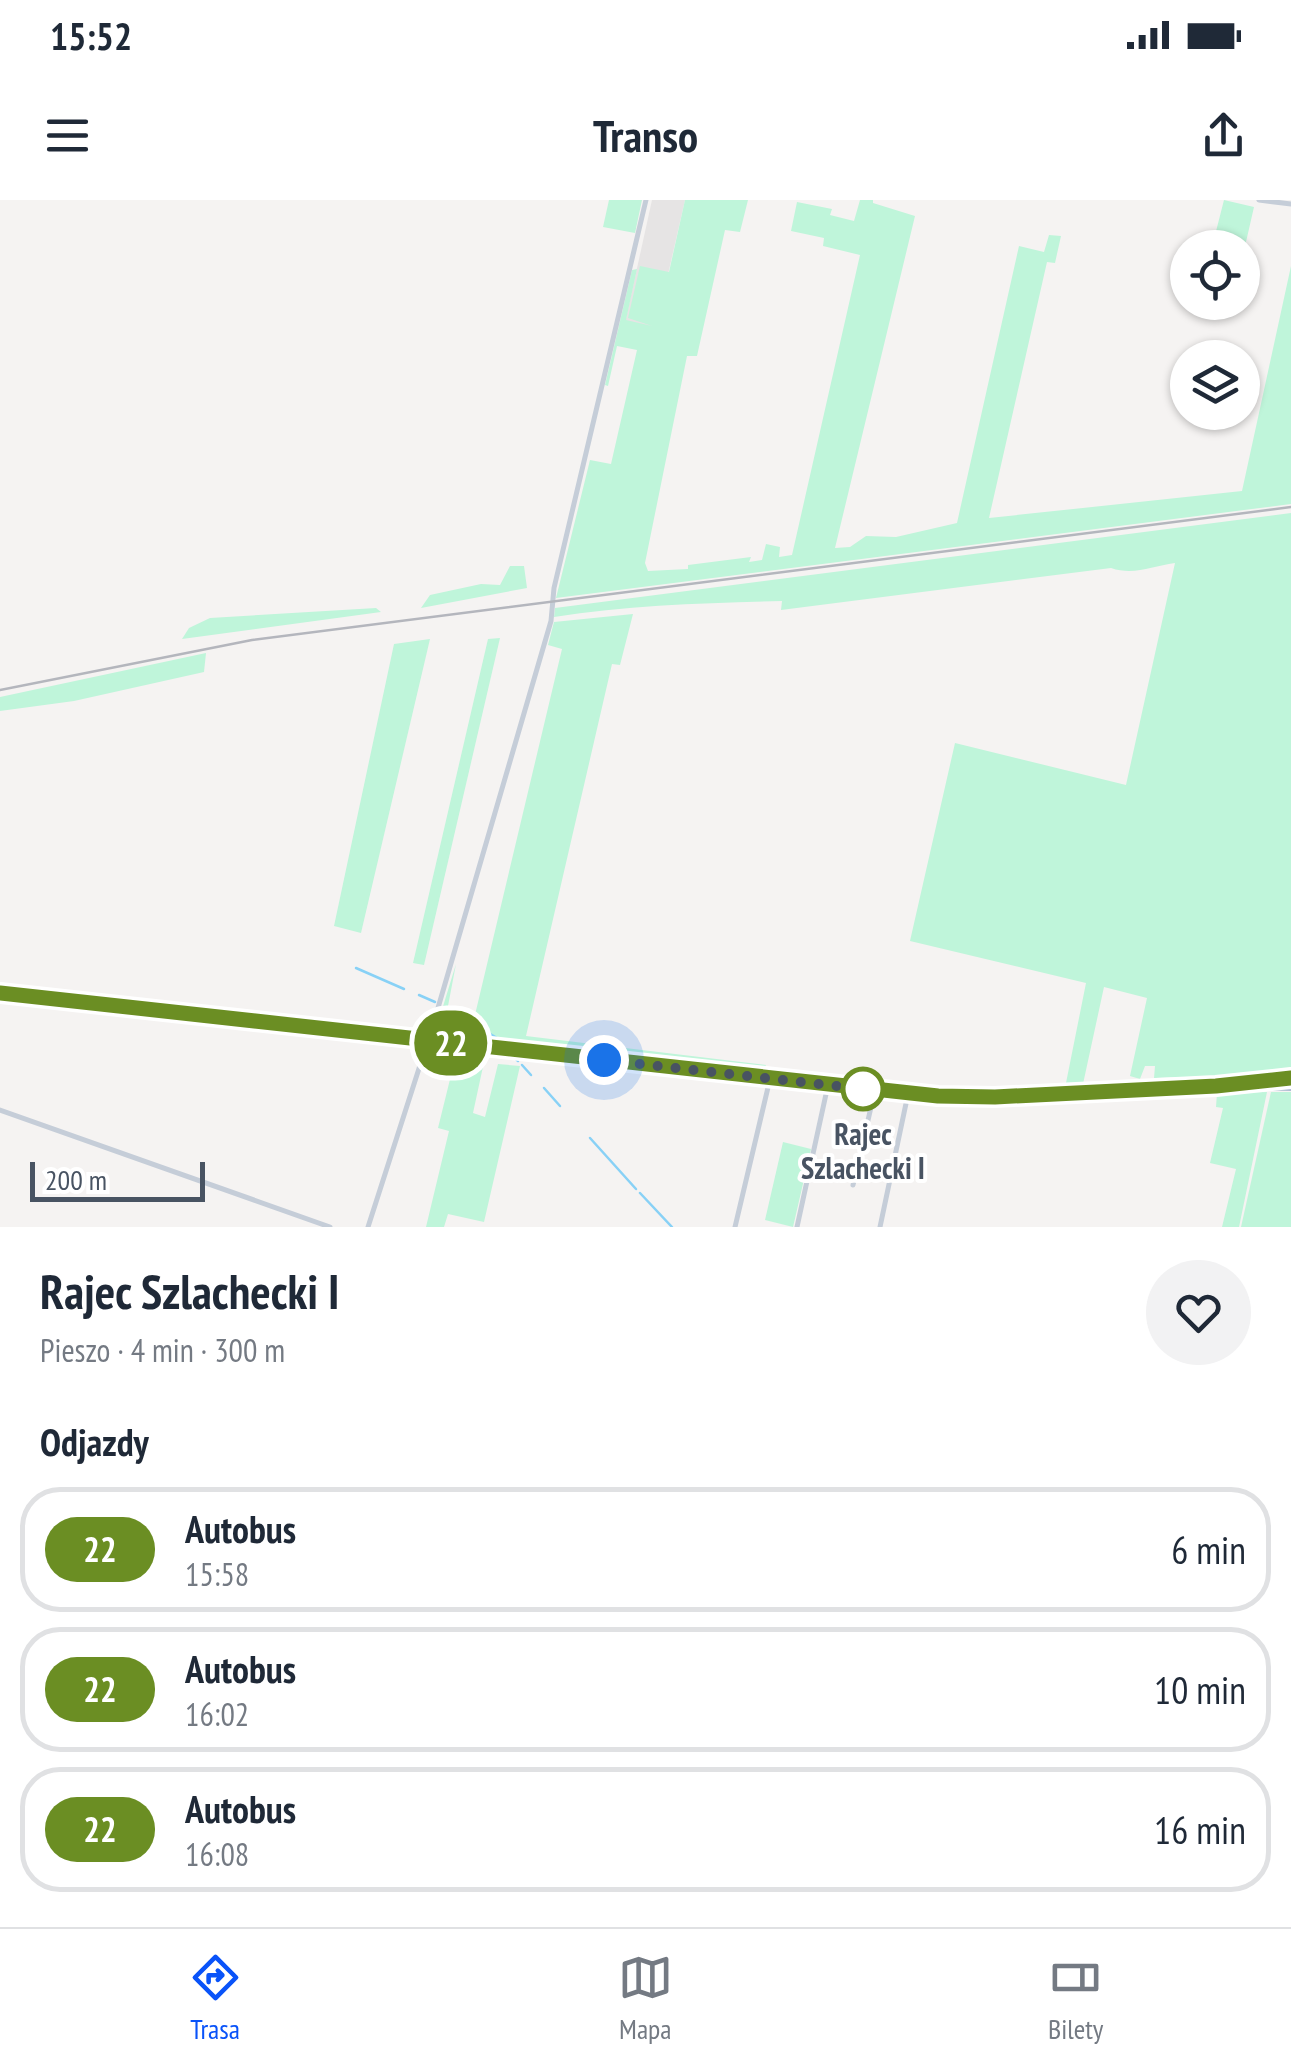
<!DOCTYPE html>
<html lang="pl">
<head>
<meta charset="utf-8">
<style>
	:root { --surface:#fff; --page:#f2f2f3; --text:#1f2937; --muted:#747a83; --line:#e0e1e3; --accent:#0953f9 }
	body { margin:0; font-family:"PT Sans Narrow",sans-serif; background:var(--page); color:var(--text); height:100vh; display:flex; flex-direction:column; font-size:38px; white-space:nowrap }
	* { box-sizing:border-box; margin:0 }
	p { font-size:32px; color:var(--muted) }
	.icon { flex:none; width:55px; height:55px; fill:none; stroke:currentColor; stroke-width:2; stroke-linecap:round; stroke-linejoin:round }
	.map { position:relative; height:1027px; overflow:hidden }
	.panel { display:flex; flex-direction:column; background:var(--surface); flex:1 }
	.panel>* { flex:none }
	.badge { padding:0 20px; border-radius:32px; font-size:35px; line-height:65px }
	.fabs { position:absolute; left:1170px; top:30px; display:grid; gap:20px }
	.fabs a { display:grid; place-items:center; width:90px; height:90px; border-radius:50%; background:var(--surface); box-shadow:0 2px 8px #0004; font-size:50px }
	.scale { position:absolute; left:30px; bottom:25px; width:175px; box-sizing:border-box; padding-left:10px; border:5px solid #485362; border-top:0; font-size:28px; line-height:35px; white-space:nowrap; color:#485362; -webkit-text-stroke:8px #fff; paint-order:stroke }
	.you { position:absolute; width:50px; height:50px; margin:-25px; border:8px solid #fff; border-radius:50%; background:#1a73e8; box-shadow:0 0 0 15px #1a73e833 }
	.map>.badge { position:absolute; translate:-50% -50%; box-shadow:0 0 0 5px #fff }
	h2 { padding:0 40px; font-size:38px; line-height:90px }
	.round { display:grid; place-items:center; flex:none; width:105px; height:105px; border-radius:52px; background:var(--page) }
	.headline { display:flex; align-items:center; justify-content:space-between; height:170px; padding:0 40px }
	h1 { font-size:48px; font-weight:600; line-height:75px }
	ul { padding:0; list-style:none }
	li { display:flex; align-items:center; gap:30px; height:125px; margin:0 20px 15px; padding:0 20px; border:5px solid var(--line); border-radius:40px }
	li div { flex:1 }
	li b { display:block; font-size:38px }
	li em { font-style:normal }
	li .badge { min-width:110px; font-weight:700; text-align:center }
	.status { display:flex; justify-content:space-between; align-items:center; height:70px; padding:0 50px; background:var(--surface); direction:ltr }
	.status svg { height:28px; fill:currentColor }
	header { display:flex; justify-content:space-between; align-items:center; height:130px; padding:0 40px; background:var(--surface); font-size:45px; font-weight:600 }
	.menu { display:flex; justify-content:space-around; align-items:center; height:140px; border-top:2px solid var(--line); background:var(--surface); font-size:28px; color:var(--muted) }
	.menu a { display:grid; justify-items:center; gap:5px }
	.menu .on { color:var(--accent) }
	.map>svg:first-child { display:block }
	.education { fill:#e6e4e4 }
	.green { fill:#bff5da }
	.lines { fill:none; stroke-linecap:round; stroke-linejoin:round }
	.stream { stroke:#88d1f6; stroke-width:2.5 }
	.minor { stroke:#c5cdd8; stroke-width:5 }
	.primary { stroke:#b0bdd3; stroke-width:8 }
	.rail { stroke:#b4b6bd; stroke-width:2.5 }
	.line-casing { stroke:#fff; stroke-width:22 }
	.line { stroke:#6b8e23; stroke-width:15 }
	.walk { stroke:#485362; stroke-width:10; stroke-dasharray:0 18 }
	.stop-dot { fill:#fff; stroke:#6b8e23; stroke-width:5 }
	.labels { text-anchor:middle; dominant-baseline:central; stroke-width:8; stroke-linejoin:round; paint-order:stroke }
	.stop-label { font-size:30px; font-weight:bold; fill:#485362; stroke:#fff }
</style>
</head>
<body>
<div class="status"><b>15:52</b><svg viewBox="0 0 49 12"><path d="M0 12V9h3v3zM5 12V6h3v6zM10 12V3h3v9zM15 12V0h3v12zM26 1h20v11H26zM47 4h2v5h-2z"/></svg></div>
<header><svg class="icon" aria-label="menu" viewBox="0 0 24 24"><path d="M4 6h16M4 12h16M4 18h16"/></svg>Transo<svg class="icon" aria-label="share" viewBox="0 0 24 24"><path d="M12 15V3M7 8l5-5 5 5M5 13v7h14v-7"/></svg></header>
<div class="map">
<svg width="1291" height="1027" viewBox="0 0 1291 1027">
	<rect width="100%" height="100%" fill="#f5f3f2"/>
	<!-- education -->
	<polygon class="education" points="652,0 685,0 651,149 621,141"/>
	<!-- green -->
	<g class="green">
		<polygon points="609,0 642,0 635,33 603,27"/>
		<polygon points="685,0 748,0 740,32 725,30 697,156 687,156 645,363 648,371 688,369 688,365 751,357 749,362 762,360 766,344 780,347 779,357 792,355 860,55 823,46 824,38 791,31 797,2 832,9 830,15 854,21 860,0 873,0 873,3 915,16 835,348 850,347 866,336 896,337 957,323 1019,46 1044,52 1049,35 1061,36 1055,63 1047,62 989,318 1242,291 1291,66 1291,304 556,398 590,260 611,264 637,150 617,146 608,186 605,185 632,70 637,69 626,120 652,126 628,118 640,66 669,72"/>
		<polygon points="1224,0 1254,7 1243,55 1242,48 1212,47"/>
		<path d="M1291 313V875L1181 884 1180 877 1154 878 1155 866H1145L1140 879 1130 876 1147 798 1104 787 1083 884 1066 883 1086 783 910 741 955 543 1126 585 1175 363C1152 366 1134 376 1111 368L781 410 782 401C707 403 629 405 554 417L555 408Z"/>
		<polygon points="510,366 524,366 527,388 421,408 430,395 481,384 500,385"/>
		<polygon points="376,408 381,412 182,439 189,428 210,418"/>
		<polygon points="633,414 620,465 612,464 526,836 766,865 762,874 450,837 437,826 456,764 448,806 474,819 562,449 548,445 554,422"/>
		<polygon points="500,438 424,765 413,763 488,439"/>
		<polygon points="430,439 361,733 334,726 394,444"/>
		<polygon points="206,453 204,472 74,501 0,511 0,497"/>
		<polygon points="455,859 484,862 473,913 485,917 498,864 520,866 484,1022 448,1014 444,1027 426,1027 449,931 438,928"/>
		<polygon points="1267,892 1239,1027 1222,1027 1236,969 1210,963 1223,908 1216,907 1217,893"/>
		<polygon points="1271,892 1291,892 1291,1027 1241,1027"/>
		<polygon points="783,942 811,949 793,1027 765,1020"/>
	</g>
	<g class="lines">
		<!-- stream -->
		<g class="stream">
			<polyline points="356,768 404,789"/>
			<polyline points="419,795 435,802"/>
			<polyline points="445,807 497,838"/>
			<polyline points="516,859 518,861"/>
			<polyline points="522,865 531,875"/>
			<polyline points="544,888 560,906"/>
			<polyline points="590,938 636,989"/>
			<polyline points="640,993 672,1027"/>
		</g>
		<!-- minor -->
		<g class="minor">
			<polyline points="1259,0 1291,4"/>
			<polyline points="0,910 330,1027"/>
			<polyline points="853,985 875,890"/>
			<polyline points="368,1027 433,825 551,421 554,388 646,0"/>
			<polyline points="735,1027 770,879"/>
			<polyline points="797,1027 828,885"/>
			<polyline points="880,1027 908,894"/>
		</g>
		<!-- primary -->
		<g class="primary">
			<polyline points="0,793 939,896 985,898 1213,886 1291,878"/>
			<polyline points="1250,886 1291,887"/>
		</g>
		<!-- rail -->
		<polyline class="rail" points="0,490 252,440 1291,307"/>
	</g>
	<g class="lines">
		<!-- line casing -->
		<g class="line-casing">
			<polyline id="line" points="0,793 938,896 995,897 1216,886 1291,878"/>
		</g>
		<!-- line -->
		<use href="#line" class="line"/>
		<!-- walk -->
		<polyline class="walk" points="604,860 863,889"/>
	</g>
	<!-- markers -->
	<circle class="stop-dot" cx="863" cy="889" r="20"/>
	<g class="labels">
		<!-- stop labels -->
		<g class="stop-label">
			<text x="863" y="933">Rajec<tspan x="863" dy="34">Szlachecki I</tspan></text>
		</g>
	</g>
</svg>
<div class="fabs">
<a><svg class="icon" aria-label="locate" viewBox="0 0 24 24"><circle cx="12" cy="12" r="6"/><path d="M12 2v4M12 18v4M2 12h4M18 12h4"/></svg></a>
<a><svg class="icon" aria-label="layers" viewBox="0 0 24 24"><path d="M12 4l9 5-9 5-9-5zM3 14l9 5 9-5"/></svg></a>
</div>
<div class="scale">200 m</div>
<div class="you" style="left:604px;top:860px"></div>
<b class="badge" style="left:451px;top:843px;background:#6b8e23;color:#fff">22</b>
</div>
<section class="panel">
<div class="headline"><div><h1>Rajec Szlachecki I</h1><p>Pieszo · 4 min · 300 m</p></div><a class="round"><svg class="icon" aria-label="heart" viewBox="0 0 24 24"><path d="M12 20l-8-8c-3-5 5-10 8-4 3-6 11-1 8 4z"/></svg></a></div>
<h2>Odjazdy</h2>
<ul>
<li><span class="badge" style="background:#6b8e23;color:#fff">22</span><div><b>Autobus</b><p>15:58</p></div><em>6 min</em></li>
<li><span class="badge" style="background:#6b8e23;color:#fff">22</span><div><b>Autobus</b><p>16:02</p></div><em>10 min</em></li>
<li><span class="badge" style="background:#6b8e23;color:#fff">22</span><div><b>Autobus</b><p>16:08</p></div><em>16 min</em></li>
</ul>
</section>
<nav class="menu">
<a class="on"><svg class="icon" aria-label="directions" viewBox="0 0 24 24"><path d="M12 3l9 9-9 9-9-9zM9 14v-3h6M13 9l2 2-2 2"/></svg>Trasa</a>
<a><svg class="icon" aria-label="map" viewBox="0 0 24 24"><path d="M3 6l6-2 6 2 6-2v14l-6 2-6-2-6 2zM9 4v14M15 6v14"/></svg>Mapa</a>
<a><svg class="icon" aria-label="tickets" viewBox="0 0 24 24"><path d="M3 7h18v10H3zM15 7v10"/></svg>Bilety</a>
</nav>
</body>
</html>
